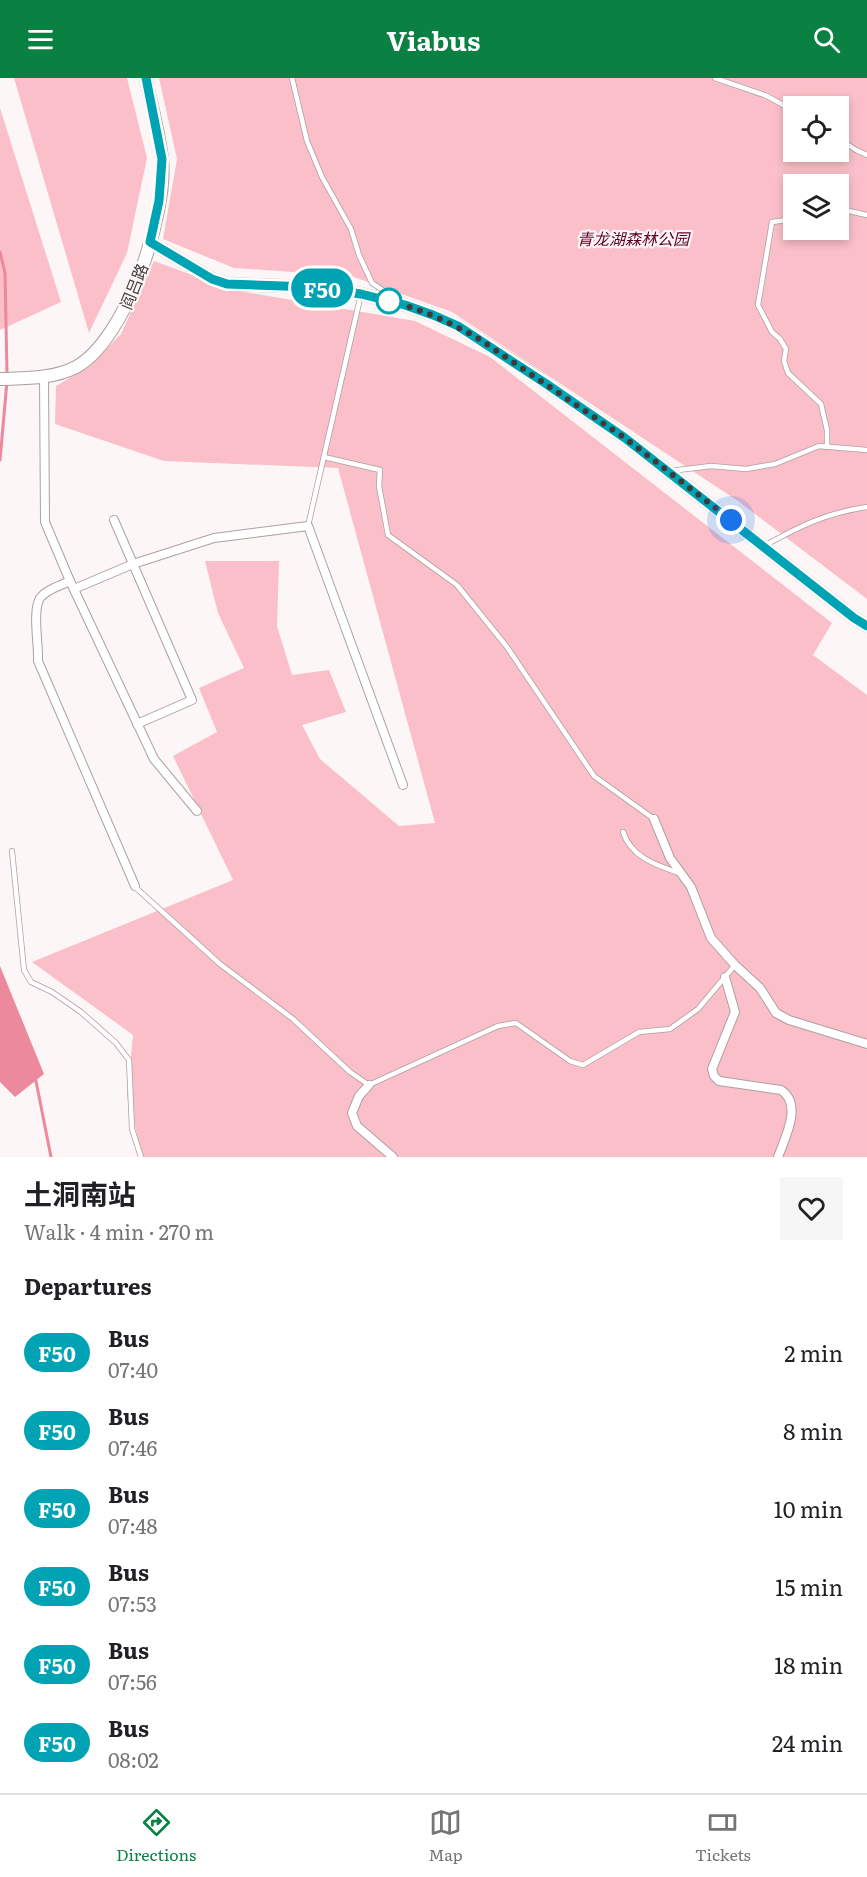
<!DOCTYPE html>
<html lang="en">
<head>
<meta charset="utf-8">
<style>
	:root { --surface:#fff; --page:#f6f6f6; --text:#202124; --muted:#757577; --line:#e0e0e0; --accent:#0b8043 }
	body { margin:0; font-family:Literata,"Noto Sans SC",serif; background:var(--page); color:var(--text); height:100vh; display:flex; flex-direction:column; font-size:22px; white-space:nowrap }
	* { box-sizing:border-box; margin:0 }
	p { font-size:20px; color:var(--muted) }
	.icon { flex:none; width:33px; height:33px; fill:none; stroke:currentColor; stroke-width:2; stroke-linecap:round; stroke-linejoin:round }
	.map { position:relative; height:1079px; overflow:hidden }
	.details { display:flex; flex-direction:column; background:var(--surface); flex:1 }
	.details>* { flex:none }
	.badge { padding:0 12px; border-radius:20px; font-size:21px; line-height:39px }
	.fabs { position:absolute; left:783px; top:18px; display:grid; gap:12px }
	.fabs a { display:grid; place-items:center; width:66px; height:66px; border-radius:0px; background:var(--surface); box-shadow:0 3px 9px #0003; font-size:30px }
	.you { position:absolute; width:30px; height:30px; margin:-15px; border:4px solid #fff; border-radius:50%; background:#1a73e8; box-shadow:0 0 0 9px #1a73e833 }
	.map>.badge { position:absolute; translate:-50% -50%; box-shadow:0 0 0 3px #fff }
	h2 { padding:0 24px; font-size:22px; line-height:54px }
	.round { display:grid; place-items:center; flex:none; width:63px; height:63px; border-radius:0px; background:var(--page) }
	.summary { display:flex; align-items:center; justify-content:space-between; height:102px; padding:0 24px }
	h1 { font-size:28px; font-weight:700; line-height:45px }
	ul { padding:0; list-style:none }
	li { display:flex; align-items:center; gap:18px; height:78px; padding:0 24px }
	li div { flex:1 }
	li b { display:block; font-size:22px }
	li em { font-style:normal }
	li .badge { min-width:66px; font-weight:700; text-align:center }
	header { display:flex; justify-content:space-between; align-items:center; height:78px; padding:0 24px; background:var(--accent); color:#fff; font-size:27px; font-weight:700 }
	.menu { display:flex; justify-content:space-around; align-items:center; height:84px; border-top:2px solid var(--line); background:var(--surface); font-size:16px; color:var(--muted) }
	.menu a { display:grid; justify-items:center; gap:3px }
	.menu .current { color:var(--accent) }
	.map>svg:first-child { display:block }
	.green { fill:#fabfc8; fill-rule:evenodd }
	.water { fill:#ed899d }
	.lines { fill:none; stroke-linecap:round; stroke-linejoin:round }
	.stream { stroke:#ed899d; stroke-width:3 }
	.service-casing { stroke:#af9fa1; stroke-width:6 }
	.minor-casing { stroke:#af9fa1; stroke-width:10 }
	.secondary-casing { stroke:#af9fa1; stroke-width:14 }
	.service { stroke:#fff; stroke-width:4.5 }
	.minor { stroke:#fff; stroke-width:8 }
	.secondary { stroke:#fff; stroke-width:12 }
	.line-casing { stroke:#fff; stroke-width:14 }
	.line { stroke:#00a3b4; stroke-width:9 }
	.walk { stroke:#40393a; stroke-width:6; stroke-dasharray:0 10.8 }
	.stop-dot { fill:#fff; stroke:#00a3b4; stroke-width:3 }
	.labels { text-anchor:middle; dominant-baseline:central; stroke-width:4.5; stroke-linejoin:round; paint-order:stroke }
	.park-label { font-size:16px; font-style:italic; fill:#5f0125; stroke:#fdf6f7 }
	.street-label { font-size:16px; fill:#40393a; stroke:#fdf6f7 }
</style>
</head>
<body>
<header><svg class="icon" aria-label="menu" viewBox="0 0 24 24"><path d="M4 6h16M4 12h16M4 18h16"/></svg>Viabus<svg class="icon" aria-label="search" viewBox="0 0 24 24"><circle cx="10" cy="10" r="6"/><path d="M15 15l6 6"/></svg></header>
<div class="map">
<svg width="867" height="1079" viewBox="0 0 867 1079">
	<rect width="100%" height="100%" fill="#fdf6f7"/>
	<!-- green -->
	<g class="green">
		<polygon points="14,0 127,0 147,80 127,175 89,255"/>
		<path d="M159 0H867V521L738 423 452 234 351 198 234 190 163 161 177 81ZM794 28H838V74H794ZM794 106H838V152H794Z"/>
		<polygon points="0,30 61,224 0,252"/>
		<polygon points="154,183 233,212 415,243 490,279 832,545 813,577 867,617 867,1079 143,1079 127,1018 133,957 32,884 233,802 173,678 217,654 199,610 244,590 218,535 205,483 279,483 277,548 292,597 329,592 346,634 302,647 320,681 399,748 435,745 338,390 164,383 55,346 56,308 90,288 121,256"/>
	</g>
	<!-- water -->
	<polygon class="water" points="0,888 44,996 15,1019 0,1004"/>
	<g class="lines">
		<!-- stream -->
		<g class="stream">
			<polyline points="0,174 5,195 7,296"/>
			<polyline points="0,382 7,303"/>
			<polyline points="35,998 51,1079"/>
		</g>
		<!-- service casing -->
		<g class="service-casing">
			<g id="service">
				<polyline points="292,0 307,63 322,99 351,151 359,177 372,205 393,219"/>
				<polyline points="715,0 767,18 794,33"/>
				<polyline points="838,60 856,72 867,77"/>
				<polyline points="838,134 849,133 867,137"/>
				<polyline points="794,141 772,144 758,227 772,254 780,261 786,271 784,283 788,295 821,326 827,352 827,369"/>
				<polyline points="324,379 380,392 379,408 388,457 457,507 507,569 594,698 654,741"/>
				<polyline points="670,393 711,388 746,391 775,386 819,368 867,372"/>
				<polyline points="308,448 361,216"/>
				<path d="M764 468C800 448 826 435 867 429"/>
				<path d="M623 754C631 779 656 787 679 795"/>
				<polyline points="12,773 24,892 31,904 52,914 81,934 116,965 129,982 132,1051 141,1079"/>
				<polyline points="135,809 220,886 293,941 350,994 369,1007 498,948 516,945 570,983 583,987 639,954 670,951 698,931 735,887"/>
			</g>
		</g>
		<!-- minor casing -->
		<g class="minor-casing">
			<g id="minor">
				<polyline points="44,299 45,444 70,503 154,681 197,733"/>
				<polyline points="114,442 192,622 137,646"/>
				<path d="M70 503C60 508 47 511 40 520 32 533 39 568 38 583L135 808"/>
				<polyline points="74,511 133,486 214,460 308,448 403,707"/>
				<polyline points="654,741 670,780 691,809 711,860 735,887 760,910 776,935 789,942 867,966"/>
				<path d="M725 899 735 934 712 991 714 998 719 1003 781 1012C803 1026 785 1060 778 1079"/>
				<polyline points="369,1007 359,1018 352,1035 357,1048 393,1079"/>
			</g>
		</g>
		<!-- secondary casing -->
		<g class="secondary-casing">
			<g id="secondary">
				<polyline points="150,164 212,201 227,206 312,209 361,216 405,227 433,237 458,248 529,294 625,360 854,540 867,548"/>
				<path d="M0 301C25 300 53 301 76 289 126 262 168 135 162 81 159 54 151 27 146 0"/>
			</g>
		</g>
		<!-- service -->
		<use href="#service" class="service"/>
		<!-- minor -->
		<use href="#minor" class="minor"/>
		<!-- secondary -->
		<use href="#secondary" class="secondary"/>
	</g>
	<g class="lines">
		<!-- line casing -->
		<g class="line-casing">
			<polyline id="line" points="146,0 162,81 159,123 150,164 212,201 227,206 312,209 361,216 405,227 433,237 458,248 545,305 625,360 854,540 867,548"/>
		</g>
		<!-- line -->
		<use href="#line" class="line"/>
		<!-- walk -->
		<path class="walk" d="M389 223C418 230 450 244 479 261L625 360 731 442"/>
	</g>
	<!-- markers -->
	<circle class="stop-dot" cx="389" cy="223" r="12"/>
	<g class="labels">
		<!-- park labels -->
		<g class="park-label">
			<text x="633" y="160">青龙湖森林公园</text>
		</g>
		<!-- street labels -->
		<g class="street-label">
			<text transform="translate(133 208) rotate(-68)">阎吕路</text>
		</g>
	</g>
</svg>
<div class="fabs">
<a><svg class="icon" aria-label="locate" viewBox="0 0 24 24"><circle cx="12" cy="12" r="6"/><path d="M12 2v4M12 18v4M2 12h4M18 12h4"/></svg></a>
<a><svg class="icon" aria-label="layers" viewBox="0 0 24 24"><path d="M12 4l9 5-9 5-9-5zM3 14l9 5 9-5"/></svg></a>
</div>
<div class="you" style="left:731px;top:442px"></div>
<b class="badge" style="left:322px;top:210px;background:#00a3b4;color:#fff">F50</b>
</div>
<section class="details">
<div class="summary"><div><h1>土洞南站</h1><p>Walk · 4 min · 270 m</p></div><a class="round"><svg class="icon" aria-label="heart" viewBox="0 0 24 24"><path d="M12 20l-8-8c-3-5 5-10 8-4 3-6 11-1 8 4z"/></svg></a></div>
<h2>Departures</h2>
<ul>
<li><span class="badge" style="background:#00a3b4;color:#fff">F50</span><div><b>Bus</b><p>07:40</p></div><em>2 min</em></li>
<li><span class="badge" style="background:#00a3b4;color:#fff">F50</span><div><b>Bus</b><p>07:46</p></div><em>8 min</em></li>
<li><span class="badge" style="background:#00a3b4;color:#fff">F50</span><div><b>Bus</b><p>07:48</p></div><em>10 min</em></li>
<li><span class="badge" style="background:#00a3b4;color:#fff">F50</span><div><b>Bus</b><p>07:53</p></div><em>15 min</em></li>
<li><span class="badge" style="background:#00a3b4;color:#fff">F50</span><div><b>Bus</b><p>07:56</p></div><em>18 min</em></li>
<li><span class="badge" style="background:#00a3b4;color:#fff">F50</span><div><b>Bus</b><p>08:02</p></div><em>24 min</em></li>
</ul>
</section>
<nav class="menu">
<a class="current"><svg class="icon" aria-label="directions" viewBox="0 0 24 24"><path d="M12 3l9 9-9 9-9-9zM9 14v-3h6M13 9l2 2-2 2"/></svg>Directions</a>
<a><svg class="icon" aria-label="map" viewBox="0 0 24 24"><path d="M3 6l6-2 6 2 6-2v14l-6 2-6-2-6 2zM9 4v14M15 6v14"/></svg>Map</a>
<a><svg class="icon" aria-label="tickets" viewBox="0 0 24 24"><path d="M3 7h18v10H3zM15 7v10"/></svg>Tickets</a>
</nav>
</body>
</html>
